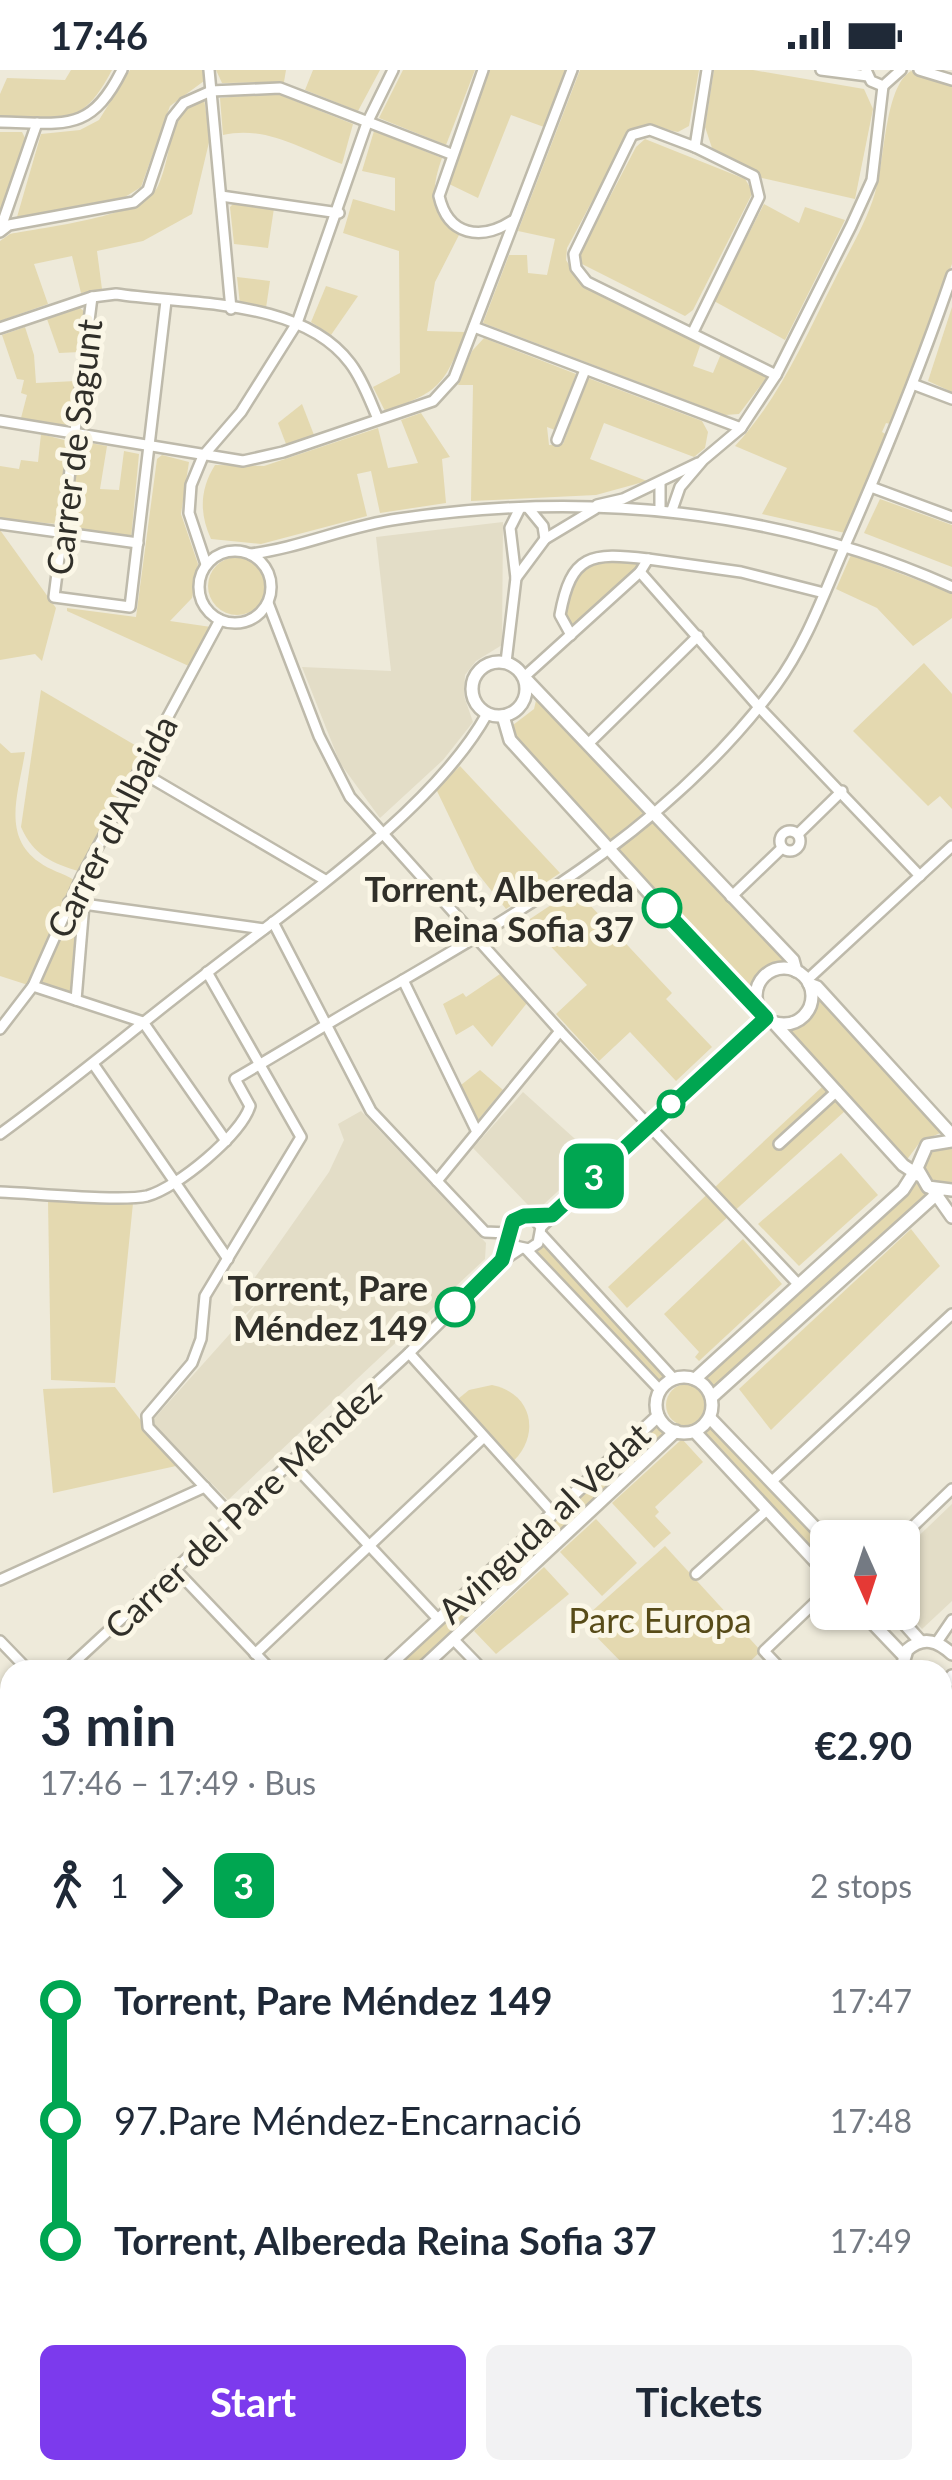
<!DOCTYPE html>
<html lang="en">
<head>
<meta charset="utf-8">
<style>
	:root { --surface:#fff; --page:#f2f2f3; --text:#1f2937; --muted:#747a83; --accent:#7c3aed }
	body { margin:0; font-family:Lato,sans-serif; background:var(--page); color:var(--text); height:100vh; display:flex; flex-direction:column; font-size:38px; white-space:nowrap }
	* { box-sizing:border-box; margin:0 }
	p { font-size:32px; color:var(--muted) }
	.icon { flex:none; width:55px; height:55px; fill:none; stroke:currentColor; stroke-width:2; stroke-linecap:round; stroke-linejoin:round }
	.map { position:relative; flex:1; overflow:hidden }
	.drawer { position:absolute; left:0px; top:1590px; width:952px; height:820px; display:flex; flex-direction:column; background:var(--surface); border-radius:30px 30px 0 0; box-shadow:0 2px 8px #0004 }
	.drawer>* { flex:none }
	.badge { padding:0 20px; border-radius:15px; font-size:35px; line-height:65px }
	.needle { width:65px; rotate:177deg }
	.buttons { position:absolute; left:810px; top:1450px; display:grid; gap:20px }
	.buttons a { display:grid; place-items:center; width:110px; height:110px; border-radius:15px; background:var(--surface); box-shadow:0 2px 8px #0004; font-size:50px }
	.map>.badge { position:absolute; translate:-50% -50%; box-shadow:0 0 0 5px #fff }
	.legs { display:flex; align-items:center; gap:15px; height:110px; padding:0 40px; font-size:32px }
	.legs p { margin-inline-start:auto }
	.overview { display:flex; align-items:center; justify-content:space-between; height:170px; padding:0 40px }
	h1 { font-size:55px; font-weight:700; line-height:75px }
	.primary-button { display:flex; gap:20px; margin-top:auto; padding:20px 40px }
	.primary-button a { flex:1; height:115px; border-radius:15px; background:var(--accent); color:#fff; font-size:40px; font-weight:700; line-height:115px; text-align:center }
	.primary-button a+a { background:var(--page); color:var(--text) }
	ul { padding:0 40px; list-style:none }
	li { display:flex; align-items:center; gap:35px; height:120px; font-size:38px }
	li i { display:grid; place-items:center; width:15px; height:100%; margin:0 12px; background:currentColor }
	li i::after { content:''; width:25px; height:25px; margin:-12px; border:8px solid; border-radius:50%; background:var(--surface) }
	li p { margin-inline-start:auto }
	li:first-child i { background:linear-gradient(#0000 50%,currentColor 0) }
	li:last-child i { background:linear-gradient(currentColor 50%,#0000 0) }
	.status { display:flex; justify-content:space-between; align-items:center; height:70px; padding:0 50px; background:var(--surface); direction:ltr }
	.status svg { height:28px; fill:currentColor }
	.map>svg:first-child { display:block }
	.built { fill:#e3ddc7 }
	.green { fill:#e4d9b0 }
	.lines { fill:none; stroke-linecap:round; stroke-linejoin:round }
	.minor-casing { stroke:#bebaab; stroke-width:14 }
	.tertiary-casing { stroke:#bebaab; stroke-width:16 }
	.minor { stroke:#fff; stroke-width:9 }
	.tertiary { stroke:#fff; stroke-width:11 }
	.line-1-casing { stroke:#fff; stroke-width:22 }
	.line-1 { stroke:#00a651; stroke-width:15 }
	.stop-1-dot { fill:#fff; stroke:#00a651; stroke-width:5 }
	.labels { text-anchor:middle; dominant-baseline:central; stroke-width:10; stroke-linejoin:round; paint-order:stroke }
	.street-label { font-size:35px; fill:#302f29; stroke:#fbf7e7 }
	.stop-label { font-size:35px; font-weight:bold; fill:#302f29; stroke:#fbf7e7; text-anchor:end }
	.park-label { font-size:35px; fill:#574b18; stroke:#fbf7e7 }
</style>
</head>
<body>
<div class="status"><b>17:46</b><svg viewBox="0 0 49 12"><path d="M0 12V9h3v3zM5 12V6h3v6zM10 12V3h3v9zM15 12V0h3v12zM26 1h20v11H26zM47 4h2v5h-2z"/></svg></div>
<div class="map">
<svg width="952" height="2410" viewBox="0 0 952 2410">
	<rect width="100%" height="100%" fill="#eeeada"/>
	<!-- built -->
	<g class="built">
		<polygon points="503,452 502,575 476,591 465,605 464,626 473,652 443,690 380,748 340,693 302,597 391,601 376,467"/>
		<polygon points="523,1022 595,1087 543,1135 528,1135 473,1078"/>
		<polygon points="361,1041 486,1173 485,1189 228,1430 151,1352 263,1227 242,1247 232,1240 329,1102 344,1070 338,1054"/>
		<polygon points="952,1434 952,1531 922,1559 903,1537 903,1481"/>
	</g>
	<!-- green -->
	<g class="green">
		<path d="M71 0H112C80 61 62 46 0 46V24L7 8 65 10Z"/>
		<polygon points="130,0 203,0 204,11 170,36 141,117 125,127 17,147 41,64 80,60 99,50"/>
		<polygon points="216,0 286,0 284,12 222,13"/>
		<polygon points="313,0 380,0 358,41 305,20"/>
		<polygon points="403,0 475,0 446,75 379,48"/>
		<polygon points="490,0 566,0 544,57 511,45 478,128 447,113"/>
		<path d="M580 0H699L689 56 678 62C659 58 646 49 628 64L567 178 566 190 580 212 701 273 693 296 713 303 721 284 767 307 739 344 725 345 483 253 509 185H527L528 203 547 205 555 169 518 161Z"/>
		<polygon points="714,0 753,0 864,19 873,39 855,129 762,108 712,78 705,57"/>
		<path d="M911 1 952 15V194L894 355 886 353 882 362 889 366 850 461 845 463 762 444 787 398 735 376C779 329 804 270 833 213 847 184 866 154 875 123 885 93 884 17 911 1Z"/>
		<path d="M275 23 353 54 342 94C303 80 266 55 223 65L220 28Z"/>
		<path d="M204 29 210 68 192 144 143 171 97 181 102 219 81 223 72 186 34 194 48 234 0 251V171L10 164C43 157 144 147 158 116 169 92 169 64 181 42Z"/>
		<path d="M374 61 442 88C431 118 429 146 459 165L435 212 427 261 465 262C444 316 439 322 385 341L373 317 400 303 399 181 343 163 353 129 395 141V108L362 101Z"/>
		<polygon points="0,62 22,62 25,68 0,147"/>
		<polygon points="645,69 745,109 753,122 693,240 685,246 580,193 580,184 636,77"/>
		<polygon points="234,133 274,138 268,178 234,174 230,137"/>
		<polygon points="764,134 799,153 805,137 845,150 785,270 714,231"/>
		<polygon points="237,207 270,211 266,238 240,234"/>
		<polygon points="326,216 358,226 331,265 311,252"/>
		<polygon points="952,237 952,322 928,311"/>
		<polygon points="80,238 85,242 80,282 59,283 47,249"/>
		<polygon points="25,257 34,285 36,313 76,311 71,351 65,356 21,348 27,325 21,323 24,310 17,309 2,265"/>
		<polygon points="484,268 576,304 555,360 547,357 549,375 563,374 588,308 702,351 708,362 705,378 694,387 604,353 590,389 647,411 596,425 471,431 473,315 458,315 472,281"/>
		<polygon points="302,334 314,365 286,374 278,353"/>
		<path d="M421 343 450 387 442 389 446 433 380 443 371 401 357 404 367 446 261 474 211 469C199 443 200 419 215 395L264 396 378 358 388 398 418 393 401 350Z"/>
		<polygon points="41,364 68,371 57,454 0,449 0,396 19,399 21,390 38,392"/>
		<polygon points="79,371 107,376 100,419 119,420 124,381 139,384 131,469 68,456"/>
		<polygon points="162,385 189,392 181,444 198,494 192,528 170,551 211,557 191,597 67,541 67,538 136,547 157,389"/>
		<polygon points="880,429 952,455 952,497 864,463"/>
		<polygon points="0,460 56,538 42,591 35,584 0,590"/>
		<polygon points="851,485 952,523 952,548 913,576 877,538 836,519"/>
		<polygon points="606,487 644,491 571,563 561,546 575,502"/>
		<circle cx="237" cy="516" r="29"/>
		<polygon points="924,593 952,624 952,739 940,726 928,736 853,661"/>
		<path d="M41 620 145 681 81 802C52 793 34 786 21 757Z"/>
		<polygon points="537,626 791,889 760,905 747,930 513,669 513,655 534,639"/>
		<path d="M0 673 11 683 25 682C19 722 1 765 39 792 49 800 63 803 74 810L28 915 0 906Z"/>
		<polygon points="460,696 560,803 506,839 475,800 436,719"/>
		<polygon points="575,819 672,923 666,929 712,977 676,1011 630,962 599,991 556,944 587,915 527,851"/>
		<polygon points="73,834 80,836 71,926 40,916"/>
		<polygon points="500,904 527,933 492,977 473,955 456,965 443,934 463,923 466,927"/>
		<polygon points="817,917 947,1060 920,1072 903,1095 773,958 794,956 812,942"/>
		<polygon points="480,1000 503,1020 478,1050 461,1015"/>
		<polygon points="822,1017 845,1041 627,1238 608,1217"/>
		<polygon points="952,1076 952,1115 931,1113 923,1097 930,1080"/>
		<polygon points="841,1083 878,1125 799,1196 758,1154"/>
		<polygon points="916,1112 926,1124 714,1320 704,1309"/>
		<polygon points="48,1131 133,1133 115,1313 51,1310"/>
		<polygon points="911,1159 940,1196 771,1360 739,1319"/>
		<polygon points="542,1165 674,1309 660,1320 526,1179"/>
		<polygon points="743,1169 782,1214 699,1291 695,1287 699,1282 664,1244"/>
		<circle cx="687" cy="1335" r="21"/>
		<path d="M492 1315C535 1324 541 1369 509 1395L453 1333 469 1320Z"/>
		<polygon points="115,1317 176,1396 53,1423 43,1319"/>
		<polygon points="710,1348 827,1473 827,1504 695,1362"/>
		<polygon points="659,1352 668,1362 413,1600 391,1600"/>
		<polygon points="682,1369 703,1392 655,1437 659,1442 655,1446 671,1463 654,1478 612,1433"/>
		<polygon points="596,1449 637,1493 602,1526 560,1482"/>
		<polygon points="665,1476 761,1581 741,1600 629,1600 581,1551"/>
		<polygon points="544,1497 569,1524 496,1584 474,1561"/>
		<polygon points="942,1909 952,1919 952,1998 943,2007"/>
	</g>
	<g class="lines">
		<!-- minor casing -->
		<g class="minor-casing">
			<g id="minor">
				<polyline points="209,0 231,239"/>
				<path d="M483 0 439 126C448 166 481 171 512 151"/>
				<polyline points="707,0 695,77 650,60 632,65 574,184 576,198 587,212 776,305"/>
				<polyline points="821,0 868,6"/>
				<polyline points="866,0 871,11 883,16 901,0"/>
				<polyline points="919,0 952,10"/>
				<path d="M0 52C64 53 90 64 122 0"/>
				<polyline points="221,126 339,143"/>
				<polyline points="0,160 37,53"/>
				<polyline points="0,162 9,155 134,132 148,120 172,48 184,33 211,21 280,18 451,84"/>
				<polyline points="92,227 54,527 130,537 166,231"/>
				<polyline points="474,257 741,358"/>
				<path d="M0 258 92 227 116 224C189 235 301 228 350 293 363 310 370 331 378 349"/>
				<polyline points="693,262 759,127 754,106 695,77"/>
				<polyline points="915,315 952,329"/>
				<polyline points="0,351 243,391 283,382 433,331 454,308 572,0"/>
				<polyline points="557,370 585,300"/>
				<polyline points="660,413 660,439"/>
				<polyline points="871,417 952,447"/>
				<polyline points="597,435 623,429 698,393"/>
				<polyline points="529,439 543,456 545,469"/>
				<polyline points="672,440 680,417 703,390 741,358 776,305 851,156 872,110 883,16"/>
				<polyline points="0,454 138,473"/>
				<circle cx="235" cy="517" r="36"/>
				<path d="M250 484C300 478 347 456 398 449 586 421 779 439 952 517"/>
				<polyline points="206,494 189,443 191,415 203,386 241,342 297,253 367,53 393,0"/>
				<polyline points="640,502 758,636 920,806"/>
				<polyline points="516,508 545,469 595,439"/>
				<polyline points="268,533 319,666 350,727 560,961 798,1214"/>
				<path d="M571 565 560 545C571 484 591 482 648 489"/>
				<polyline points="506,592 516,508 510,458 519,440"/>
				<polyline points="524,607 640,502 648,489 741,502 824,523"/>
				<polyline points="589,673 698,566"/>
				<polyline points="141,702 325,810"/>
				<circle cx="790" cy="771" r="10"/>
				<polyline points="798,764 842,721"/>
				<polyline points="731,827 782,778"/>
				<polyline points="69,832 264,859"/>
				<polyline points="273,852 371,1041 485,1162 508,1163"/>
				<polyline points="207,902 301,1067 205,1226 201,1269 192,1293 147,1346 148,1357 232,1446"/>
				<polyline points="403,910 477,1062"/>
				<polyline points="807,910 952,776"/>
				<polyline points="33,916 143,952 226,1071"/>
				<polyline points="76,930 84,834"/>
				<polyline points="0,959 33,916 81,808 220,550"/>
				<polyline points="94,995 228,1189"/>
				<path d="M0 1064C70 1013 135 958 204 905 292 836 433 741 487 644"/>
				<polyline points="779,1074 837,1021"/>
				<polyline points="437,1111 560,961"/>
				<path d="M0 1122C32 1123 121 1132 147 1126 177 1118 241 1065 250 1036L235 1009C290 977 343 944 398 913 539 831 677 749 776 615 806 574 823 526 843 480 883 389 920 299 952 205"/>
				<polyline points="534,1149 541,1157 538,1173 529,1179 515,1176 508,1163 513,1151 524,1146 552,1145"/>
				<polyline points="541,1157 767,948"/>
				<polyline points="542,1165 674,1309"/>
				<polyline points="526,1179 660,1320"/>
				<polyline points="409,1283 553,1443"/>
				<polyline points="291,1392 438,1549"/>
				<polyline points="771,1412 952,1244"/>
				<polyline points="901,1468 952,1419"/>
				<polyline points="175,1499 271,1600"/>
				<polyline points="696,1504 767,1440"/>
				<polyline points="0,1510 205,1417"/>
				<polyline points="453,1569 483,1600"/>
				<polyline points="0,1571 28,1600"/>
				<polyline points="937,1572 952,1550"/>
				<polyline points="255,1584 484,1367"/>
				<polyline points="66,1600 409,1283 502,1191 520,1179"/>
				<polyline points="782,1600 764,1581 828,1520"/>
				<polyline points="0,1661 10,1652"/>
				<polyline points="942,1760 952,1771"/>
				<polyline points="942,1842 952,1833"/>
				<polyline points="942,1858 952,1868"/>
				<polyline points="0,2025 10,2036"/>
				<polyline points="942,2044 952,2039"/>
				<polyline points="942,2092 952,2103"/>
				<polyline points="0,2180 10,2171"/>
				<polyline points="942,2244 952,2241"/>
				<polyline points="0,2278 10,2289"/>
				<polyline points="942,2372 952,2368"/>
				<polyline points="942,2380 952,2398"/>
				<polyline points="0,2394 15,2410"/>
				<polyline points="159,2400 169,2410"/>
				<polyline points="354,2400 363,2410"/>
				<polyline points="459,2400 467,2410"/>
				<polyline points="583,2400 589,2410"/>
				<polyline points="717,2400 722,2410"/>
				<polyline points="797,2400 802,2410"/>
				<polyline points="23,2410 35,2400"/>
				<polyline points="227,2410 238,2400"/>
				<polyline points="428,2410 439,2400"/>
				<polyline points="682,2410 700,2400"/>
				<polyline points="850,2410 874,2400"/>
			</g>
		</g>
		<!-- tertiary casing -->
		<g class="tertiary-casing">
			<g id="tertiary">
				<circle cx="499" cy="619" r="27"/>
				<polyline points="524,607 793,890 796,901"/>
				<polyline points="503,646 510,670 689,867 757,933"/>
				<circle cx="784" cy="926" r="28"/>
				<polyline points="809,914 817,917 952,1065"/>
				<polyline points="774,953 903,1095 918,1105"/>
				<polyline points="952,1071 927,1075 917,1098 928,1117 952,1120"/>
				<polyline points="933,1120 952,1147"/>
				<circle cx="684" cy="1335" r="28"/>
				<polyline points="695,1309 903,1120 917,1098"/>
				<polyline points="712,1327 939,1122"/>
				<polyline points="710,1348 828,1471"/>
				<polyline points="695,1362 828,1505"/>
				<polyline points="862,1542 903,1585"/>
				<polyline points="894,1542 920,1571"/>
				<polyline points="384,1600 658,1346"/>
				<polyline points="420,1600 676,1361"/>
				<path d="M901 1600 907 1580C923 1566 937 1570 952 1584"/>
				<polyline points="942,1619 952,1606"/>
				<polyline points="942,1653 952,1663"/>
				<polyline points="0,1753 10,1763"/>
				<polyline points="0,1957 10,1947"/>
				<polyline points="0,1989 10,1979"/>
				<polyline points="942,2181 952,2176"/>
				<polyline points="537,2410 555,2400"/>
			</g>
		</g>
		<!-- minor -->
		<use href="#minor" class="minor"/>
		<!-- tertiary -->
		<use href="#tertiary" class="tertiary"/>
	</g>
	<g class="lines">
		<!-- line-1 casing -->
		<g class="line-1-casing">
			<polyline id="line-1" points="455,1237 502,1190 513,1151 524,1146 552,1145 766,948 662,838"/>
		</g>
		<!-- line-1 -->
		<use href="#line-1" class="line-1"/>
	</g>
	<!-- markers -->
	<g class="stop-1-dot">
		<circle cx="662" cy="838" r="18"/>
		<circle cx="671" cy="1034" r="12"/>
		<circle cx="455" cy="1237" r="18"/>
	</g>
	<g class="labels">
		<!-- street labels -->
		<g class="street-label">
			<text transform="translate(73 377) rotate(-83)">Carrer de Sagunt</text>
			<text transform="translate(111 756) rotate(-63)">Carrer d'Albaida</text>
			<text transform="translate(242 1438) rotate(-43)">Carrer del Pare Méndez</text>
			<text transform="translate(543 1452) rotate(-43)">Avinguda al Vedat</text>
		</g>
		<!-- stop labels -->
		<g class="stop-label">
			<text x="634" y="818">Torrent, Albereda<tspan x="634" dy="40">Reina Sofia 37</tspan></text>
			<text x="428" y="1217">Torrent, Pare<tspan x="428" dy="40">Méndez 149</tspan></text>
		</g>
		<!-- park labels -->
		<g class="park-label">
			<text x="660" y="1549">Parc Europa</text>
		</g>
	</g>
</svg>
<div class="buttons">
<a><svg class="needle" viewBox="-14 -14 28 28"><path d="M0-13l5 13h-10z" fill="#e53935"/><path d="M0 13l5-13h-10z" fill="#747a83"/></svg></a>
</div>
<b class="badge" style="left:594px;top:1106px;background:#00a651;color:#fff">3</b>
<section class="drawer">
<div class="overview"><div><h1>3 min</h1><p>17:46 – 17:49 · Bus</p></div><b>€2.90</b></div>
<div class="legs"><svg class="icon" aria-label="walk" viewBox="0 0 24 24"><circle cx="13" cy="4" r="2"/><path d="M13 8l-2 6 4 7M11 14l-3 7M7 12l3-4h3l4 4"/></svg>1<svg class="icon" aria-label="forward" viewBox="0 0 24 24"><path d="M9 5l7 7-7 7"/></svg><b class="badge" style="background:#00a651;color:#fff">3</b><p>2 stops</p></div>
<ul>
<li><i style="color:#00a651"></i><b>Torrent, Pare Méndez 149</b><p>17:47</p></li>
<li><i style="color:#00a651"></i><span>97.Pare Méndez-Encarnació</span><p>17:48</p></li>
<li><i style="color:#00a651"></i><b>Torrent, Albereda Reina Sofia 37</b><p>17:49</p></li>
</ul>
<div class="primary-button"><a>Start</a><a>Tickets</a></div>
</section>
</div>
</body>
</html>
